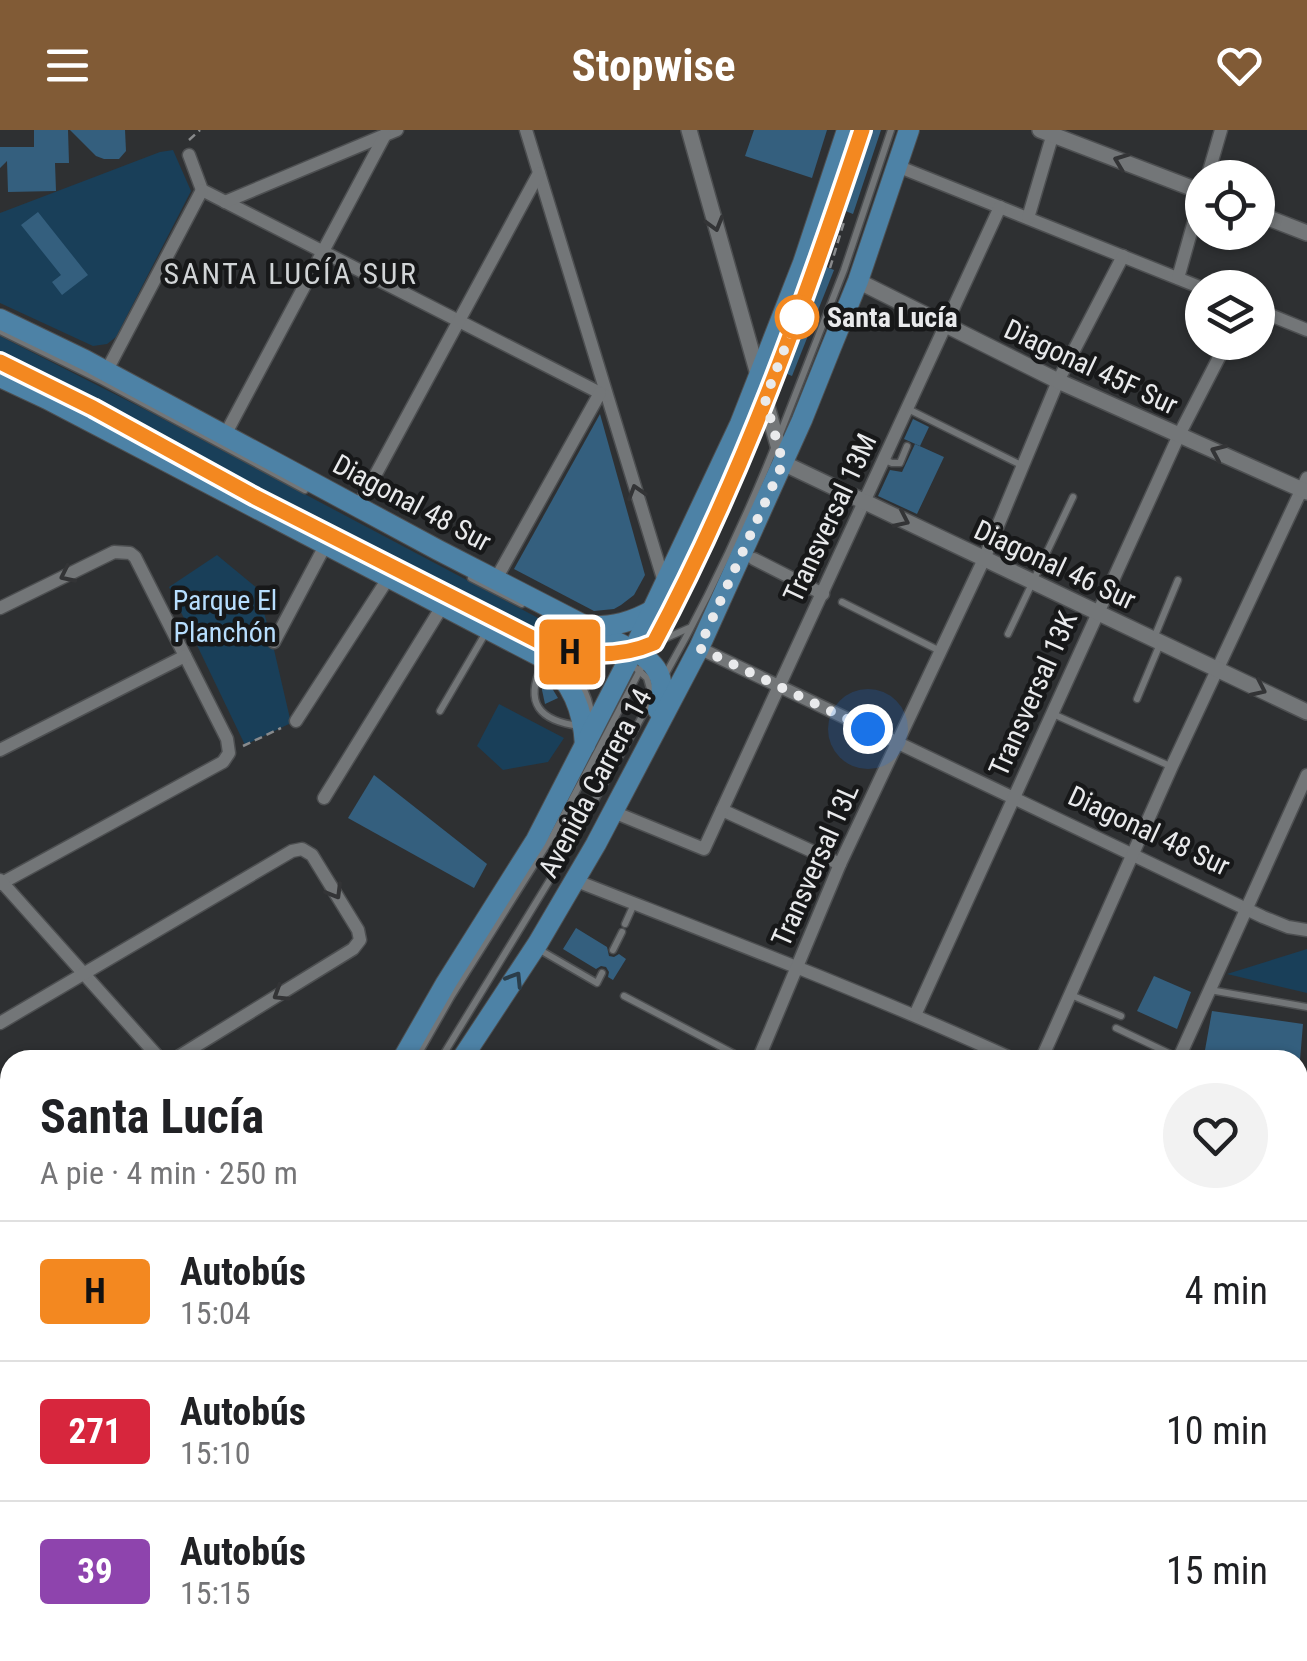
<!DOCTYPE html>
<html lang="es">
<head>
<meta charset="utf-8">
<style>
	:root { --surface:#fff; --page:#f2f2f2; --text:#202124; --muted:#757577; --line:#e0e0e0; --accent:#815b36 }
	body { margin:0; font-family:"Roboto Condensed",sans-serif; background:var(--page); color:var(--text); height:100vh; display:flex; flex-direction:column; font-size:38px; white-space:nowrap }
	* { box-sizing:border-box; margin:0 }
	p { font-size:32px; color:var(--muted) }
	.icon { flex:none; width:55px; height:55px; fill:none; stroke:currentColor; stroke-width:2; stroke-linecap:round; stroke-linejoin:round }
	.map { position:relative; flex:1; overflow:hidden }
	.sheet { position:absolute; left:0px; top:920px; width:1308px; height:612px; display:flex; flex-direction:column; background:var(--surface); border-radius:30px 30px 0 0; box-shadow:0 2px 8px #0004 }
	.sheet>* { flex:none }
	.badge { padding:0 20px; border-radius:8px; font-size:35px; line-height:65px }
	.tools { position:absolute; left:1185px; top:30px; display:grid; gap:20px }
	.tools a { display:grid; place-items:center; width:90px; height:90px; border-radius:50%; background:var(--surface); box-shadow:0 2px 8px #0004; font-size:50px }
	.you { position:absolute; width:50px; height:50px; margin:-25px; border:8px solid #fff; border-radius:50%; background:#1a73e8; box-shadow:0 0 0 15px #1a73e833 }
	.map>.badge { position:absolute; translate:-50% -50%; box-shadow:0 0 0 5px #fff }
	.round { display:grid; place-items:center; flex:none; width:105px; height:105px; border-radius:52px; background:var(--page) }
	.headline { display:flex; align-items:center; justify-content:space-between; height:170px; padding:0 40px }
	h1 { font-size:48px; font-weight:700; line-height:75px }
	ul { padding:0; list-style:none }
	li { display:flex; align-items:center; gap:30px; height:140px; padding:0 40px; border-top:2px solid var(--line) }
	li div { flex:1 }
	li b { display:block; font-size:38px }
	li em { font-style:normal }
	li .badge { min-width:110px; font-weight:700; text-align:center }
	header { display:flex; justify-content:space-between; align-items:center; height:130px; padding:0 40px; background:var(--accent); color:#fff; font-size:45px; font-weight:700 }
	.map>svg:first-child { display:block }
	.green { fill:#193f59 }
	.building { fill:#345f7e }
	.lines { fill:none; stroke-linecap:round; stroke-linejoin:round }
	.service-casing { stroke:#4d4f51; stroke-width:9 }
	.minor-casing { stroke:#4d4f51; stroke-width:15 }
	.tertiary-casing { stroke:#4d4f51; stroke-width:18 }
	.primary-casing { stroke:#4d4f51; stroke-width:22 }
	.path { stroke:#888a8c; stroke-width:2.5; stroke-dasharray:8 5; stroke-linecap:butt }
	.service { stroke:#737678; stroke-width:6 }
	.minor { stroke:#737678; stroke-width:12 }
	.tertiary { stroke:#737678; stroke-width:15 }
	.primary { stroke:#4d82a6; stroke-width:20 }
	.oneway { stroke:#333436 }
	.oneway2 { stroke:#2a3d4a }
	.line-casing { stroke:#fff; stroke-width:22 }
	.line { stroke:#f38820; stroke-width:15 }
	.walk { stroke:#e9eaec; stroke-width:10; stroke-dasharray:0 18 }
	.stop-dot { fill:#fff; stroke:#f38820; stroke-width:5 }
	.labels { text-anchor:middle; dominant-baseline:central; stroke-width:9; stroke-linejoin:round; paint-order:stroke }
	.stop-label { font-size:28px; font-weight:bold; fill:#e9eaec; stroke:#171819; text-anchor:start }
	.street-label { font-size:28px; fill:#e9eaec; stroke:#171819 }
	.park-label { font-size:28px; fill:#b7defe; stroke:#171819 }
	.neighbourhood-label { font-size:30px; letter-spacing:2.5px; fill:#d1d4d6; stroke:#171819 }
</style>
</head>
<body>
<header><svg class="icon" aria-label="menu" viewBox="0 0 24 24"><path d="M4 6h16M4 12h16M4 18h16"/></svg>Stopwise<svg class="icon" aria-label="heart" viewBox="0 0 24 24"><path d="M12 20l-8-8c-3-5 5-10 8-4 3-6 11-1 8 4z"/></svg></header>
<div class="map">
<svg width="1307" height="1531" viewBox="0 0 1307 1531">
	<rect width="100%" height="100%" fill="#2e3032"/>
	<!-- green -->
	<g class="green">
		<polygon points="173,20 191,61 116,207 107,214 93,216 0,173 0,83 160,22"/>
		<polygon points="0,206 150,282 576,508 572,518 554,515 371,423 0,228"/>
		<polygon points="217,425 257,458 272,511 291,593 245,615 169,457"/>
		<polygon points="499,574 564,608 548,632 503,640 477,616"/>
		<polygon points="1307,819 1307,863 1227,844"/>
		<polygon points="1170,1523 1232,1523 1233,1531 1173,1531"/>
	</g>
	<!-- building -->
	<g class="building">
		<polygon points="34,0 68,0 69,33 55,33 56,61 8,62 7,31 0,38 0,17 34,17"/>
		<polygon points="70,0 125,0 126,21 119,29 104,29 96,26"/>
		<polygon points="754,0 827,0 812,48 745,26"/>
		<polygon points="869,0 881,0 853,84 843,80"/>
		<polygon points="38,82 88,145 62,165 52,152 61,145 21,95"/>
		<polygon points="824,136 834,140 792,246 782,242"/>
		<polygon points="600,284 645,445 634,465 621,475 614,479 594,481 514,439"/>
		<polygon points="913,289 929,297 920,316 904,309"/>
		<polygon points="915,314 944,327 917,384 878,366 890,340 902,342"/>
		<polygon points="547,550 558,568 545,574 542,560 543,553"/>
		<polygon points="374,645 487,734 474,758 348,688"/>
		<polygon points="576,798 607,817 609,826 614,827 619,824 626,829 613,850 608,847 609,842 606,837 601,836 596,839 563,819"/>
		<polygon points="1154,846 1191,862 1177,899 1137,881"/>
		<polygon points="1212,881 1303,894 1300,930 1273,930 1205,920"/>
	</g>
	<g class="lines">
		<!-- service casing -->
		<g class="service-casing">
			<g id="service">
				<polyline points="0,201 102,251 305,360"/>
				<polyline points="0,232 93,278 247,362"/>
				<polyline points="767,262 818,133 862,0"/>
				<polyline points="908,279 1021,335"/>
				<polyline points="780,304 844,140 891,0"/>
				<polyline points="885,330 892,333 900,333 907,316"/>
				<polyline points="302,391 552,518 581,523 623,522"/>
				<polyline points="471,448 522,474"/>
				<polyline points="842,472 940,521"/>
				<polyline points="1008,504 1073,367"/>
				<polyline points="1154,508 1178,450"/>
				<polyline points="655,513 689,498"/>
				<path d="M553 519C574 540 589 559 592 589"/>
				<polyline points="629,532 647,548 652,566"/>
				<path d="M542 535C524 573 539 591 580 596"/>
				<path d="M664 547C706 473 743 395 775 316"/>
				<polyline points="1137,569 1160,514"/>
				<polyline points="440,581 485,504"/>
				<polyline points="1053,584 1170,636"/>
				<polyline points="625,794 634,774"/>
				<polyline points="540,820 597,853 602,843"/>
				<polyline points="613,820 622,802"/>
				<polyline points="1210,860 1307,877"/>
				<polyline points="1071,865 1121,886"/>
				<polyline points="624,866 746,930"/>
				<polyline points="1116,898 1179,928 1197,930"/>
				<polyline points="415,930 451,867 553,705 594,628 683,458 763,274"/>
				<polyline points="440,930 551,748 653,567"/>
				<polyline points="1298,1096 1307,1097"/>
				<polyline points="541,1522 546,1531"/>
				<polyline points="573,1522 579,1531"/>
			</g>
		</g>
		<!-- minor casing -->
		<g class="minor-casing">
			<g id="minor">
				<polyline points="526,0 665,455"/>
				<polyline points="189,25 202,60 606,266"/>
				<polyline points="897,36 1202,158"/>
				<polyline points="1207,48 1221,0"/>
				<polyline points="225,72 397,0"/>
				<polyline points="1028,88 1054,0"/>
				<polyline points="1178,148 1202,63"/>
				<polyline points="1258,180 1307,200"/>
				<polyline points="106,242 202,60"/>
				<polyline points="225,305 385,5"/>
				<polyline points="358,377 539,43"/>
				<polyline points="754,429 823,464"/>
				<polyline points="496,449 600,263"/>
				<polyline points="0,478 114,422 130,423 135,427 227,609 229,623 223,632 0,754"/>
				<polyline points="274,512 326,414"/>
				<polyline points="699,518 1263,787 1288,797 1307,800"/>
				<polyline points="296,591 389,447"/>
				<polyline points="0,620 185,526"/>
				<polyline points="324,668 443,475"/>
				<polyline points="722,680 840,734"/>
				<polyline points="611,681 704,719 1000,77"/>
				<polyline points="0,750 161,930"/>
				<path d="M574 750C722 808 871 864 1015 930"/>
				<polyline points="915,885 1179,305 1227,212"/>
				<polyline points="0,893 292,721 302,719 312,725 358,800 360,810 353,819 173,930"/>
				<polyline points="758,930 840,734 984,429 1058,251 1123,126"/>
				<polyline points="1041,930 1172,636 1307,348"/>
				<polyline points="1178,930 1307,645"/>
				<polyline points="0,1038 10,1032"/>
				<polyline points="0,1184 10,1177"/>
				<polyline points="1298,1271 1307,1271"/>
				<polyline points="0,1340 10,1333"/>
				<polyline points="1298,1451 1307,1398"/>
				<polyline points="654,1522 659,1531"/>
				<polyline points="741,1522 746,1531"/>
				<polyline points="958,1522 962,1531"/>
				<polyline points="1164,1522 1167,1531"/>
				<polyline points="1271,1522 1274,1531"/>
				<polyline points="814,1531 829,1522"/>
			</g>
		</g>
		<!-- tertiary casing -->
		<g class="tertiary-casing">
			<g id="tertiary">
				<polyline points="689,0 783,333 1307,582"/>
				<polyline points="1040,0 1202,62"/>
				<polyline points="1258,84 1307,103"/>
				<polyline points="858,151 1058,251 1307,362"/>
				<polyline points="0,1071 10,1073"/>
				<polyline points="0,1510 10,1521"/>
				<polyline points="274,1522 278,1531"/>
				<polyline points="81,1531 90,1522"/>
			</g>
		</g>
		<!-- primary casing -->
		<g class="primary-casing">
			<g id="primary">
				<path d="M0 189 85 230 438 420 640 524C662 538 666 555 658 580"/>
				<path d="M0 247 47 269 545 529C572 553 583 579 585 615"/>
				<path d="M588 496C613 497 632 492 653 480"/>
				<polyline points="402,930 446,853 536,710 633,521 740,294 803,133 847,0"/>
				<polyline points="461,930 538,813 596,714 699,518 802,290 830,220 858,151 909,0"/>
				<polyline points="526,1522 531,1531"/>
				<polyline points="591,1522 596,1531"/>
			</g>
		</g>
		<!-- path -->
		<g class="path">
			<polyline points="189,10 200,0"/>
			<polyline points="830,138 844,92"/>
			<polyline points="243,616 281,598"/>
			<polyline points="1298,941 1307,942"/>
			<polyline points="1298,1052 1307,1053"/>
			<polyline points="1298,1201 1307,1201"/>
			<polyline points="1298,1220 1307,1219"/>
		</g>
		<!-- service -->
		<use href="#service" class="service"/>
		<!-- minor -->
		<use href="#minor" class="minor"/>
		<!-- tertiary -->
		<use href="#tertiary" class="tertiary"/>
		<!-- primary -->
		<use href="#primary" class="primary"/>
	</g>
	<!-- one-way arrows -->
	<defs><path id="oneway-chevron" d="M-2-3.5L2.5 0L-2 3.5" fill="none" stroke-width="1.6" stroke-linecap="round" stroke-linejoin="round" transform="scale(2.5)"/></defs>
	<g class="oneway">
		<use href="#oneway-chevron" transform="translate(1121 31) rotate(-159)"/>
		<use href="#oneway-chevron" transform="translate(715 94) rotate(74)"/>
		<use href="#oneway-chevron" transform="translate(1218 322) rotate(-156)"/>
		<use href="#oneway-chevron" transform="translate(636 362) rotate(-107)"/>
		<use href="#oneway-chevron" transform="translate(902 390) rotate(25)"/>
		<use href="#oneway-chevron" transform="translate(67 445) rotate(154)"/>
		<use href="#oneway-chevron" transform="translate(1259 559) rotate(25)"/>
		<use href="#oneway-chevron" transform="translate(335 762) rotate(59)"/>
		<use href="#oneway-chevron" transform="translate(280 864) rotate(148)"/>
	</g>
	<use class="oneway2" href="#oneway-chevron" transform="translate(515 849) rotate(-58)"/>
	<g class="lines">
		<!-- line casing -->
		<g class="line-casing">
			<path id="line" d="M0 232 93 278 255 367 552 518C586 526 622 527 654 513 741 350 804 175 862 0"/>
		</g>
		<!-- line -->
		<use href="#line" class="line"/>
		<!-- walk -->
		<polyline class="walk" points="797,187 765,269 783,333 699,518 868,599"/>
	</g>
	<!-- markers -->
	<circle class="stop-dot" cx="797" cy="187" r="20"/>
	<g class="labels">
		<!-- stop labels -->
		<g class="stop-label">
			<text x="827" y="187">Santa Lucía</text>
		</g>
		<!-- street labels -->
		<g class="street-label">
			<text transform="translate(1091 237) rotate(25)">Diagonal 45F Sur</text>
			<text transform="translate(412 373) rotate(28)">Diagonal 48 Sur</text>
			<text transform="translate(830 388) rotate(-65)">Transversal 13M</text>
			<text transform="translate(1055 435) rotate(25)">Diagonal 46 Sur</text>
			<text transform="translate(1033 564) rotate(-66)">Transversal 13K</text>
			<text transform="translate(595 653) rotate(-62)">Avenida Carrera 14</text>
			<text transform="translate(1149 701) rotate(25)">Diagonal 48 Sur</text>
			<text transform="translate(815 735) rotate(-66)">Transversal 13L</text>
		</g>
		<!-- park labels -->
		<g class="park-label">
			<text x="225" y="470">Parque El<tspan x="225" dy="32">Planchón</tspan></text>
		</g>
		<!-- neighbourhood labels -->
		<g class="neighbourhood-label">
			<text x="291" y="143">SANTA LUCÍA SUR</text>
		</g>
	</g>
</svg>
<div class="tools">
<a><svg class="icon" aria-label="locate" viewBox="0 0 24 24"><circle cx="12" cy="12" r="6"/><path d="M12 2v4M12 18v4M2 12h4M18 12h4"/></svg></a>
<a><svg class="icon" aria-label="layers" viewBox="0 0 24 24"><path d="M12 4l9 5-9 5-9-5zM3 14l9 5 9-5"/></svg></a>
</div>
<div class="you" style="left:868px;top:599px"></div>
<b class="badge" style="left:570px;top:522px;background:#f38820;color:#111">H</b>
<section class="sheet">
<div class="headline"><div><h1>Santa Lucía</h1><p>A pie · 4 min · 250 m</p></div><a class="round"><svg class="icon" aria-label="heart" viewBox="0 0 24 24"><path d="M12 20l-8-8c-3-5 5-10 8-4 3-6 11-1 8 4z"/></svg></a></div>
<ul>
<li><span class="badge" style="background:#f38820;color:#111">H</span><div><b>Autobús</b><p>15:04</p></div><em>4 min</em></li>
<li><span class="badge" style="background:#d7263d;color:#fff">271</span><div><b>Autobús</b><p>15:10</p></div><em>10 min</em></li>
<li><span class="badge" style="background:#8e44ad;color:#fff">39</span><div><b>Autobús</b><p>15:15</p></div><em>15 min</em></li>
</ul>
</section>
</div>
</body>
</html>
